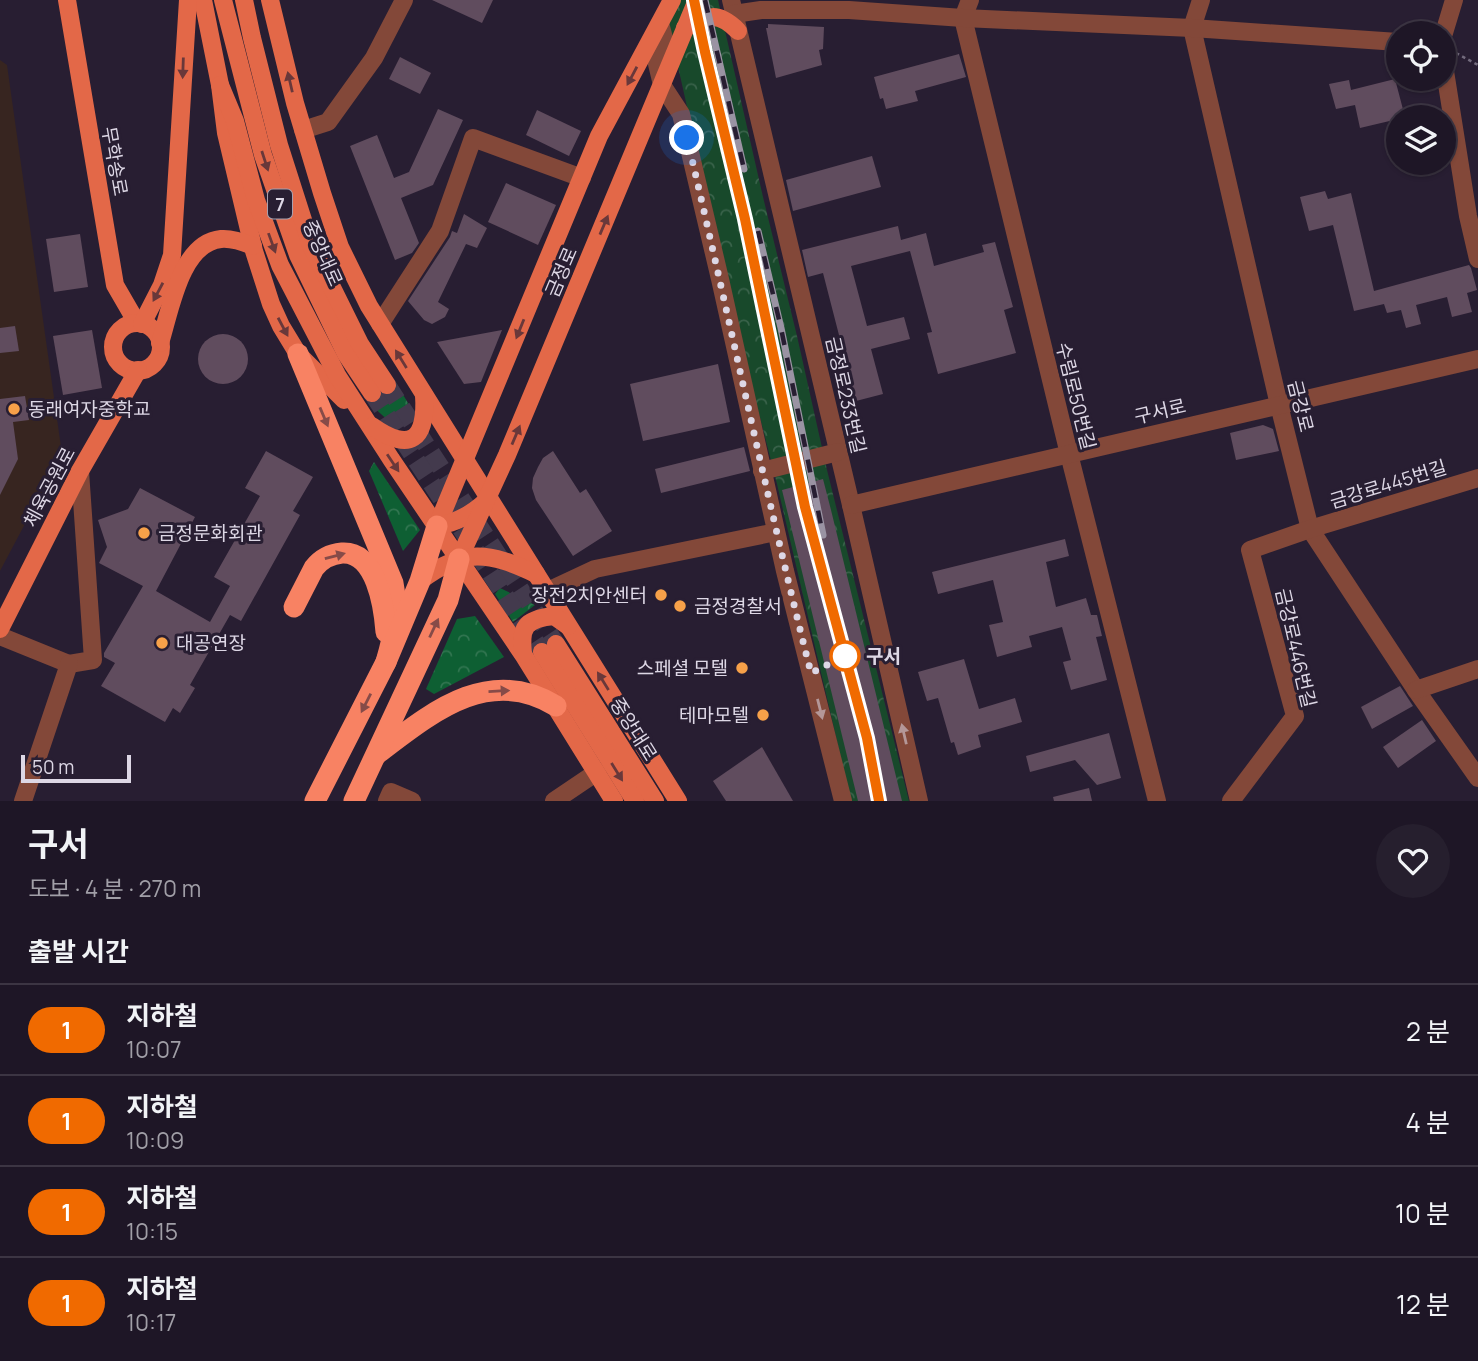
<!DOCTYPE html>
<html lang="ko">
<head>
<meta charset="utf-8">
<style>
	:root { --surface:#1e1626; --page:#261f2e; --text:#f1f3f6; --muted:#a19fa7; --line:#3c3543 }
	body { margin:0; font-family:Manrope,"Noto Sans KR",sans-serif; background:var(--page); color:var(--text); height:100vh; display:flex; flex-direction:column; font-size:26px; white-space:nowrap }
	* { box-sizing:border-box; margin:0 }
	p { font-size:23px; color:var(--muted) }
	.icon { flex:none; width:38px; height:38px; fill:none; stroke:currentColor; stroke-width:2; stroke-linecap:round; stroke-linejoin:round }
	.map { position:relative; height:801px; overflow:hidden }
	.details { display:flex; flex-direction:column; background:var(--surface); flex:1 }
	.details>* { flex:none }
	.badge { padding:0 14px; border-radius:23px; font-size:24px; line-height:46px }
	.tools { position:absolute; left:1386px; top:21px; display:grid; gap:14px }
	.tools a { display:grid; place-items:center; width:70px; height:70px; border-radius:50%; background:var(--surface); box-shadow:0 2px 5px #0004,0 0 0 2px var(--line); font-size:35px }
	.scale { position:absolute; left:21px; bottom:18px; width:110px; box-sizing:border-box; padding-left:7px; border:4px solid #ddd7e5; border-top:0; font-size:19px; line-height:24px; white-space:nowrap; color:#ddd7e5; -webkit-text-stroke:5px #281e32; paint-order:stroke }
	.you { position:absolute; width:35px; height:35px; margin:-18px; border:5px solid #fff; border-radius:50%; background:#1a73e8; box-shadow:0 0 0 10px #1a73e833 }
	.map>.badge { position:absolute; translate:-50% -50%; box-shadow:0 0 0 4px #fff }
	h2 { padding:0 28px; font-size:26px; line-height:63px }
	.round { display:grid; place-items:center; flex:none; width:74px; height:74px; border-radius:37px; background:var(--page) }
	.headline { display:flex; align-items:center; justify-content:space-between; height:119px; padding:0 28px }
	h1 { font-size:33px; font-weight:700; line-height:52px }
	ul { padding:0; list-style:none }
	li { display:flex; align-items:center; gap:21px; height:91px; padding:0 28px; border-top:2px solid var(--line) }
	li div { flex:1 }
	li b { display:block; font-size:26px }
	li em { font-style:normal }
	li .badge { min-width:77px; font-weight:700; text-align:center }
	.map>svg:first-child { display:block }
	.education { fill:#372520 }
	.forest { fill:url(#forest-crowns) }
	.park { fill:url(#park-crowns) }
	.building { fill:#604c5e }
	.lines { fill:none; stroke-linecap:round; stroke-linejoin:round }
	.major-tunnel { stroke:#433a4d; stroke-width:18; stroke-dasharray:18 9; stroke-linecap:butt }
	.path { stroke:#736b7d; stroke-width:2.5; stroke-dasharray:3.5 3.5; stroke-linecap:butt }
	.minor { stroke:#834839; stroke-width:18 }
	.major { stroke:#e36848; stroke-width:18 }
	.highway { stroke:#f88263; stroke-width:21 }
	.rail-casing { stroke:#9a93a3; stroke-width:7 }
	.rail { stroke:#281e32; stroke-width:4.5; stroke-dasharray:13; stroke-linecap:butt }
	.oneway { fill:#69383a }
	.oneway2 { fill:#864b48 }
	.oneway3 { fill:#b49798 }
	.line-casing { stroke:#fff; stroke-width:16 }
	.line { stroke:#f06a00; stroke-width:10 }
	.walk { stroke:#ddd7e5; stroke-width:7; stroke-dasharray:0 12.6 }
	.poi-dot { fill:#f7a149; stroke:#281e32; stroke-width:2.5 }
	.stop-dot { fill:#fff; stroke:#f06a00; stroke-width:3.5 }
	.labels { text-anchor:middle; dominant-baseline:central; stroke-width:6; stroke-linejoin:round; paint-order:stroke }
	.shield { fill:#281e32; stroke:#a7a0af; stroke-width:2 }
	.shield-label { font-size:18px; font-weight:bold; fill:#ddd7e5 }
	.street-label { font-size:19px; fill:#ddd7e5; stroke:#281e32 }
	.poi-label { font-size:19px; fill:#ddd7e5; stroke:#281e32; text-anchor:start }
	.stop-label { font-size:19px; font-weight:bold; fill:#ddd7e5; stroke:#281e32; text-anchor:start }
</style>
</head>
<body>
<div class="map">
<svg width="1478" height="801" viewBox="0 0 1478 801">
	<defs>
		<pattern id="forest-crowns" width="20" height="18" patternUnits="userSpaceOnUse" patternTransform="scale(1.75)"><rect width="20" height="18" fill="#0e5f33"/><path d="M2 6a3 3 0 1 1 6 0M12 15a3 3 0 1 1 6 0" fill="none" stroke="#317550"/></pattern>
		<pattern id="park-crowns" width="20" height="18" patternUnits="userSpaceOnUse" patternTransform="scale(1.75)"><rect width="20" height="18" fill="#18492b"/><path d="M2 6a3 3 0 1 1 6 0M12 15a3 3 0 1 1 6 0" fill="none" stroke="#39624a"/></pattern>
	</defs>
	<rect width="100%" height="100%" fill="#281e32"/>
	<!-- education -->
	<polygon class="education" points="0,60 7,65 62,454 0,571"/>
	<!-- forest -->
	<g class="forest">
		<polygon points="396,383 411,408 409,421 401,427 393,425 369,403 378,400"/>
		<polygon points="374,462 420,530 403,551 369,471"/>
		<polygon points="500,588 535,605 513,622 495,594"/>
		<polygon points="475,616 504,657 434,694 426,689 457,619"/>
	</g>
	<!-- park -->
	<polygon class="park" points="663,0 718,0 763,197 797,336 827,470 909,801 851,801 777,484 736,324"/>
	<!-- building -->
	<g class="building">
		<polygon points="432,0 493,0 482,23"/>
		<polygon points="768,24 824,27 823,49 819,50 822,65 776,78 766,28 768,28"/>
		<polygon points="959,54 966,77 915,91 918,101 886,109 883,98 880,99 874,77"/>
		<polygon points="400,57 431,73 420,94 389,79"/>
		<polygon points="1395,79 1405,117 1398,117 1398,119 1360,128 1355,105 1336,109 1329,84 1349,80 1351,90"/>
		<polygon points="438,109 463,120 433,185 401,198 419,243 412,253 395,260 350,146 377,135 394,178 409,172"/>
		<polygon points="537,110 581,131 569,156 526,135"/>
		<polygon points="872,156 881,187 793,211 786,180"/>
		<polygon points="506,183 556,205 538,245 488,222"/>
		<polygon points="1325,191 1328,199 1351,193 1374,291 1469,265 1471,268 1477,290 1467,293 1472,312 1452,317 1447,297 1416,305 1421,324 1406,328 1401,310 1387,313 1384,304 1354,311 1333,225 1309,231 1300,197"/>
		<polygon points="464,214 487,228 477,248 466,244 438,302 449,309 445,317 432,324 424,320 408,301 450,237 452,231 457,233"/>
		<polygon points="898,226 901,240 926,233 934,266 984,252 982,245 995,242 1013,307 1004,310 1016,353 938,374 927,333 932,332 910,251 851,266 867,326 904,317 910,339 871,349 883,394 856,401 823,273 808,277 802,250"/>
		<polygon points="80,234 88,287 54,292 46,239"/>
		<polygon points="15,326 19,351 0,353 0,328"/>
		<polygon points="92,330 102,388 63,395 53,336"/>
		<polygon points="502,330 481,382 464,384 437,342"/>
		<circle cx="223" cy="359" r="25"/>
		<polygon points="718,364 730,422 643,441 630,384"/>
		<polygon points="25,396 29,420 13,422 18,459 0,495 0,399"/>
		<polygon points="1263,425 1273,429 1279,451 1236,460 1230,433"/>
		<polygon points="744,447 750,471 661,493 655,469"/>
		<polygon points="266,451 313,477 293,511 300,515 241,621 230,615 190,685 195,688 180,713 173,708 165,722 101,686 115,663 104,657 104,653 143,586 99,563 107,547 98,520 128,509 140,488 195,517 156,591 210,622 230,586 214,577 260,496 245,488"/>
		<polygon points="553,451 580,493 586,489 612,531 573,556 536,500 532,488 533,478 538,467 543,458"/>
		<polygon points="823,479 831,510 902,801 858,801 815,625 782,490"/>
		<polygon points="1065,539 1069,556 1046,562 1056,607 1086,598 1091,615 1097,615 1102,636 1096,637 1107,680 1071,690 1063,662 1071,660 1062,627 1029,636 1032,647 997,657 989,625 1003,622 993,580 938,594 932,572"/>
		<polygon points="964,659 979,709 1015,698 1022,722 978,735 981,747 958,755 954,742 951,743 938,698 927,701 918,672"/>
		<polygon points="1400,686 1413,706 1372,729 1361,707"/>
		<polygon points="1422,720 1436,741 1398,768 1383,747"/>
		<polygon points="1109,733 1121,778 1097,785 1075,760 1030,772 1026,756"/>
		<polygon points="762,747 793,801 726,801 713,781"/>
		<polygon points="1089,788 1092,801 1054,801 1053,797"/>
	</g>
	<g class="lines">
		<!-- major-tunnel -->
		<g class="major-tunnel">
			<polyline points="387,385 556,644"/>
			<polyline points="372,393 542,652"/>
		</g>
		<!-- path -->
		<polyline class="path" points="1456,53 1478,65"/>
		<!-- minor -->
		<g class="minor">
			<polyline points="731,0 851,505 919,801"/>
			<polyline points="970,0 963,18 1069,454 1157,801"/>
			<polyline points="1201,0 1192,28 1279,405 1310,529 1416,690 1478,778"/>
			<polyline points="734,14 761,10 849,10 963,18 1192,28 1398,42"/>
			<polyline points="660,23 665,42 657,64 662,85 681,114 720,279 785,571 843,801"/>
			<polyline points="1444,33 1454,0"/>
			<polyline points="1444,65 1468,216 1478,259"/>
			<polyline points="303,130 328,122 374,58 404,0"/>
			<polyline points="380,324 440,231 473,138 582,178"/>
			<polyline points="762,471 838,452"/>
			<polyline points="851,505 1478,359"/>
			<polyline points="548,591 595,569 776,532"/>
			<polyline points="0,636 69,664"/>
			<polyline points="69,664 93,660 80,471"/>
			<polyline points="1416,690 1478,669"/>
			<polyline points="23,801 69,664"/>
			<polyline points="387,801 391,792 412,801"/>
			<polyline points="554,801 597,772"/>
			<polyline points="1231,801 1295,716 1250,550 1310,529 1478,478"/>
		</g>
		<!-- major -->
		<g class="major">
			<polyline points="67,0 115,285 137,323"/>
			<polyline points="203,0 220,85 226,133 254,251 271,304 281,326 298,354 344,400"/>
			<polyline points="223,0 263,155 298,255 346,354 372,393"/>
			<polyline points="244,0 252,38 279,145 311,245 360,344 387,385"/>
			<polyline points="270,0 295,103 322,193 340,247 369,306 678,801"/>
			<path d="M685 28C708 15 718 11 738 31"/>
			<polyline points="220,85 235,121 256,200 280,265 337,375 391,459 524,656 614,801"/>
			<circle cx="137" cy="347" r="24"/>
			<polyline points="142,324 162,285 172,255 188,0"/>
			<path d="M160 343C170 312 180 243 221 239 232 238 243 242 253 246"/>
			<path d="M372 426C410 453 427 440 424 395"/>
			<polyline points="437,526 599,136 672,0"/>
			<path d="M437 526C456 523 472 514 486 501"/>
			<polyline points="459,559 507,455 697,0"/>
			<path d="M420 581C464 547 489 552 536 574"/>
			<polyline points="0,629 80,471 138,370"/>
			<polyline points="556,644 655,801"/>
			<polyline points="542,652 635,801"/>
			<path d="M523 654C520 627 525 619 554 616L568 626"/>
		</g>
		<!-- highway -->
		<g class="highway">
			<path d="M298 354 393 583C399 610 394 635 386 662"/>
			<path d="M294 607 314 568C321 559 331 554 342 553 376 551 384 606 386 632"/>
			<path d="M377 754C430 714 488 664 556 706"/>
			<polyline points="315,801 386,662 420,581 437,526"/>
			<polyline points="354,801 448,600 459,559"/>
		</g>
		<!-- rail casing -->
		<g class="rail-casing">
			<g id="rail">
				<polyline points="693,0 704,52 745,219 805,507 867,738 879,801"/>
				<polyline points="705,0 744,169"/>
				<polyline points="758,231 781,328 823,535"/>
			</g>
		</g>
		<!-- rail -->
		<use href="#rail" class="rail"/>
	</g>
	<!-- one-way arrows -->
	<defs><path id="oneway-solid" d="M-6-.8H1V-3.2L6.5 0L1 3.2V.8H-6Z" transform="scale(1.75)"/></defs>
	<g class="oneway">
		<use href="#oneway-solid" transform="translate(183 68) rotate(92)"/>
		<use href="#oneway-solid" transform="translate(632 76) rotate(118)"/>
		<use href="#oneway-solid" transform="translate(290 82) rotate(-103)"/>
		<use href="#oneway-solid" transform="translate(265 161) rotate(72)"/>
		<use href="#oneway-solid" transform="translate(604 225) rotate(-67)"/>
		<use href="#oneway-solid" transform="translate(272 243) rotate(70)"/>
		<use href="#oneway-solid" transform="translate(158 292) rotate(118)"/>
		<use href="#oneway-solid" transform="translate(283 327) rotate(62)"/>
		<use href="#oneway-solid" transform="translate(520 329) rotate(112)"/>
		<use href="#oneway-solid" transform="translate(401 359) rotate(-122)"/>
		<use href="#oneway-solid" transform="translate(516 435) rotate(-67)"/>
		<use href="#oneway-solid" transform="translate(393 463) rotate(56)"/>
		<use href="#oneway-solid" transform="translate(603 681) rotate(-122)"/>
		<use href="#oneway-solid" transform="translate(617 772) rotate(58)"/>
	</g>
	<g class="oneway2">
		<use href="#oneway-solid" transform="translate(324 417) rotate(67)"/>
		<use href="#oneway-solid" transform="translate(335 556) rotate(-15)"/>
		<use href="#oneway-solid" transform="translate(434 628) rotate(-65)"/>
		<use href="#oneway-solid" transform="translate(499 691) rotate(-3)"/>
		<use href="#oneway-solid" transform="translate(366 703) rotate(117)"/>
	</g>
	<g class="oneway3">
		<use href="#oneway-solid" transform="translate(820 709) rotate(76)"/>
		<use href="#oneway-solid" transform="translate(904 734) rotate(-103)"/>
	</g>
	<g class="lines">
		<!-- line casing -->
		<g class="line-casing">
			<polyline id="line" points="694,0 705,52 745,219 805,507 867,738 879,801"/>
		</g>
		<!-- line -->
		<use href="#line" class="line"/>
		<!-- walk -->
		<path class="walk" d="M687 138C729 316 766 496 811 673L845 656"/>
	</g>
	<!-- markers -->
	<g class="poi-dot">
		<circle cx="14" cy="409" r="7"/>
		<circle cx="144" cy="533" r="7"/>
		<circle cx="661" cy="595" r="7"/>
		<circle cx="680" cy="606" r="7"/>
		<circle cx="162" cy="643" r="7"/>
		<circle cx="742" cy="668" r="7"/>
		<circle cx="763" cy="715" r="7"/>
	</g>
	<circle class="stop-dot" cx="845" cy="656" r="14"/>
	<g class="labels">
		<!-- shield labels -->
		<rect class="shield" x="268" y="189.5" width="24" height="29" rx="5"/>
		<g class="shield-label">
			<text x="280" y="204">7</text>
		</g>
		<!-- street labels -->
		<g class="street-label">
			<text transform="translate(115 161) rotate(80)">무학송로</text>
			<text transform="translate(323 253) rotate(66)">중앙대로</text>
			<text transform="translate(561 272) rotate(-67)">금정로</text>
			<text transform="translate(846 395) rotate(77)">금정로233번길</text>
			<text transform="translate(1076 396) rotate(76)">수림로50번길</text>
			<text transform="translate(1301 406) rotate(76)">금강로</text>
			<text transform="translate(1160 411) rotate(-13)">구서로</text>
			<text transform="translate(1388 484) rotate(-17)">금강로445번길</text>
			<text transform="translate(49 487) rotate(-62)">체육공원로</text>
			<text transform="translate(1296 648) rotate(77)">금강로446번길</text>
			<text transform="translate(634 729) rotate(58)">중앙대로</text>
		</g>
		<!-- poi labels -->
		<g class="poi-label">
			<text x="28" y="409">동래여자중학교</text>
			<text x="158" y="533">금정문화회관</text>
			<text x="647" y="595" text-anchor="end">장전2치안센터</text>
			<text x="694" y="606">금정경찰서</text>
			<text x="176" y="643">대공연장</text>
			<text x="728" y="668" text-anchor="end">스페셜 모텔</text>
			<text x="749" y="715" text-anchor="end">테마모텔</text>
		</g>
		<!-- stop labels -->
		<g class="stop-label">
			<text x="866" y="656">구서</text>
		</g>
	</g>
</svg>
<div class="tools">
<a><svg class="icon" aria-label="locate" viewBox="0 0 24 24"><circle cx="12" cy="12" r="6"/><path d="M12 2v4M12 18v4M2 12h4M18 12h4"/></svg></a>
<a><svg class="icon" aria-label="layers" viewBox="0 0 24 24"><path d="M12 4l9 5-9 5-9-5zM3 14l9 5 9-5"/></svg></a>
</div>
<div class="scale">50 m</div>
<div class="you" style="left:687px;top:138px"></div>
</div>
<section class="details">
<div class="headline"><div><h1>구서</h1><p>도보 · 4 분 · 270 m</p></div><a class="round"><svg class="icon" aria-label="heart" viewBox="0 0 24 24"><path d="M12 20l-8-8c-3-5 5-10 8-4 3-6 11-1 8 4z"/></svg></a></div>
<h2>출발 시간</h2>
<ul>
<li><span class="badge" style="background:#f06a00;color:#fff">1</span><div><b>지하철</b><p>10:07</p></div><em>2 분</em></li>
<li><span class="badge" style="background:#f06a00;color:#fff">1</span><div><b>지하철</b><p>10:09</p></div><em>4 분</em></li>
<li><span class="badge" style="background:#f06a00;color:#fff">1</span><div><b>지하철</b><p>10:15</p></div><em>10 분</em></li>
<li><span class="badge" style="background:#f06a00;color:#fff">1</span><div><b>지하철</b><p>10:17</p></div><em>12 분</em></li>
</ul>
</section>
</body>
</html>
